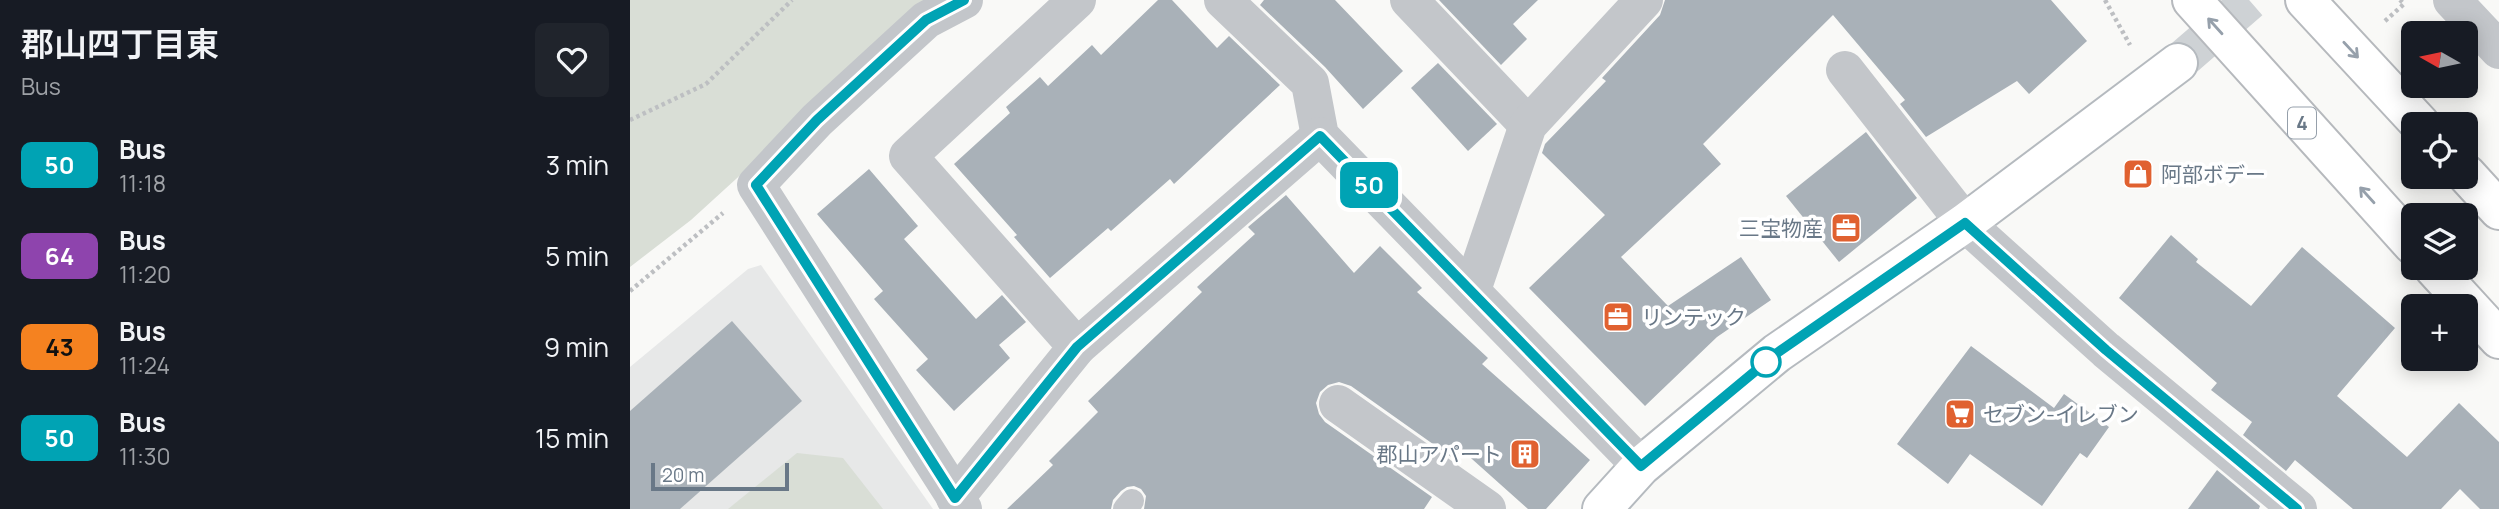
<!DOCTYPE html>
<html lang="en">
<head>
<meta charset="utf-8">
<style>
	:root { --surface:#171b24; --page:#20242c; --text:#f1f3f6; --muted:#9ea1a6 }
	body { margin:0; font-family:Manrope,"Noto Sans JP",sans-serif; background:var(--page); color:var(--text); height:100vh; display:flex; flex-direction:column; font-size:26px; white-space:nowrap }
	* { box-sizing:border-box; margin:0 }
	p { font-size:23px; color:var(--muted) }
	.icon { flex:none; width:38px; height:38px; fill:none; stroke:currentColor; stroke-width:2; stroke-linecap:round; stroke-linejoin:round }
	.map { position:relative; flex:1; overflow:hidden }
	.details { display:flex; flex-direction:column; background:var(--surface); width:630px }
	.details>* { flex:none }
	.badge { padding:0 14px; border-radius:10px; font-size:24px; line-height:46px }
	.needle { width:46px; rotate:279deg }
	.controls { position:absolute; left:1771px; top:21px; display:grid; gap:14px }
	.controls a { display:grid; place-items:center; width:77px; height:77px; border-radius:10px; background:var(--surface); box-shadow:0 4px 18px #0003; font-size:35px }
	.scale { position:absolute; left:21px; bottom:18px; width:138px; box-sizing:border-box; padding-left:7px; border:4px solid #697887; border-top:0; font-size:19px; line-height:24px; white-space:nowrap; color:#697887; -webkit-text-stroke:5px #fff; paint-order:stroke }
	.map>.badge { position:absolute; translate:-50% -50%; box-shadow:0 0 0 4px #fff }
	.round { display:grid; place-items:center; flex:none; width:74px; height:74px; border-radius:10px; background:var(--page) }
	.headline { display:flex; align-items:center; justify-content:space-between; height:119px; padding:0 21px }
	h1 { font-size:33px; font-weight:600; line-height:52px }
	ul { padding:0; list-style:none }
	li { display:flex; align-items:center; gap:21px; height:91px; padding:0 21px }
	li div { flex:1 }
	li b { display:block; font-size:26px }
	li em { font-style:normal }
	li .badge { min-width:77px; font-weight:700; text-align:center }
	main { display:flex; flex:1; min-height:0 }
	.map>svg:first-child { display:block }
	.built { fill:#e7e8e8 }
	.green { fill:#d9ded6 }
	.building { fill:#a9b1b8 }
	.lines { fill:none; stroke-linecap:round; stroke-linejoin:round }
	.secondary-tunnel { stroke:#ced2d5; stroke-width:38; stroke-dasharray:38 19; stroke-linecap:butt }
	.secondary-casing { stroke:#b5babf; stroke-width:42 }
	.highway-casing { stroke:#b6b9bd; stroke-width:42 }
	.path { stroke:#bdbfc2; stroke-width:4.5; stroke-dasharray:3.5 3.5; stroke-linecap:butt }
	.lane { stroke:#c3c6ca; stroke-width:24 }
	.street { stroke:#c3c6ca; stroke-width:38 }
	.secondary { stroke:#fff; stroke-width:38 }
	.highway { stroke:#fff; stroke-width:38 }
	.oneway { stroke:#96a0ab }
	.line-casing { stroke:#fff; stroke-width:16 }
	.line { stroke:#00a3b4; stroke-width:10 }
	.stop-dot { fill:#fff; stroke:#00a3b4; stroke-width:3.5 }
	.labels { text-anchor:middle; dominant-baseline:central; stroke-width:7; stroke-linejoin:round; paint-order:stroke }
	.shield { fill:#fff; stroke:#96a0ab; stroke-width:2 }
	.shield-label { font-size:19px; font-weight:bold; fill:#697887 }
	.poi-label { font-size:21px; fill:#697887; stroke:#fff; text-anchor:start }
</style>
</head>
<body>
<main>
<section class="details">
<div class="headline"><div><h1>郡山四丁目東</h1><p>Bus</p></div><a class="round"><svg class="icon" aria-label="heart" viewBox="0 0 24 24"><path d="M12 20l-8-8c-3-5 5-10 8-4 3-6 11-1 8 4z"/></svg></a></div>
<ul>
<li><span class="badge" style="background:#00a3b4;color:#fff">50</span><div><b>Bus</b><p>11:18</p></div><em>3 min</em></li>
<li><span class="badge" style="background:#8e44ad;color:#fff">64</span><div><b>Bus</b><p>11:20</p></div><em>5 min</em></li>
<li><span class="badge" style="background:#f58220;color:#111">43</span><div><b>Bus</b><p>11:24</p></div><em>9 min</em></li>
<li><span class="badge" style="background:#00a3b4;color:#fff">50</span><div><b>Bus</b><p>11:30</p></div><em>15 min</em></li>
</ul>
</section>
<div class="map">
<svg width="1869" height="509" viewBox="0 0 1869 509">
	<rect width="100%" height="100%" fill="#f9f9f7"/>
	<!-- built -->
	<polygon class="built" points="131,265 303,509 0,509 0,367 118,269"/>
	<!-- green -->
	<g class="green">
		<polygon points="0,0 308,0 174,117 61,220 0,267"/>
		<polygon points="167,453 213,458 253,509 98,509"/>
	</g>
	<!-- building -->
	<g class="building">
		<polygon points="528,0 542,0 587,48 599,36 650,85 544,184 540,179 481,231 478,228 420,278 384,237 387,235 324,164 380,113 376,107 410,77 418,86 462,45 471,55"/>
		<polygon points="634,0 705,0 773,71 733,109 695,67 630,5"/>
		<polygon points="809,0 908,0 883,24 897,39 871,65"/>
		<polygon points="1035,0 1421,0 1457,41 1399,94 1387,81 1296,137 1270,104 1275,100 1203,15 1073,144 1091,164 991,257 1038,306 1111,257 1141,300 1087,337 1015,406 899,288 975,215 912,153 915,144 976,81 972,78 1030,15"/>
		<polygon points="808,63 867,124 838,151 781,88"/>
		<polygon points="1236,132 1287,198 1209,262 1156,196"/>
		<polygon points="239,169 288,226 274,239 346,319 372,295 396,322 369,345 380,358 324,411 286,370 298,359 244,299 253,291 187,214"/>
		<polygon points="656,195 724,273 750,246 792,288 787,292 858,358 852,364 960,460 916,509 898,509 833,451 827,461 721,386 709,382 698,385 690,392 686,403 689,414 695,422 802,497 794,509 514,509 516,496 511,489 504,486 497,487 491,491 483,500 481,509 377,509 423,465 419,461 468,412 458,401 572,292 567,287 625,234 618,227"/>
		<polygon points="1541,235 1568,259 1566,262 1621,306 1672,247 1765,328 1707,396 1777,457 1829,403 1869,442 1869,509 1850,509 1830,489 1811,509 1723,509 1665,460 1656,471 1613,435 1622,422 1581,390 1587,383 1489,298"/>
		<polygon points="102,321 172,401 50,509 0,509 0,411"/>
		<polygon points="1341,346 1424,408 1434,394 1479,427 1457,458 1450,453 1412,506 1340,454 1318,484 1267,444"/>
		<polygon points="1587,470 1630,506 1629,509 1558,509"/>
	</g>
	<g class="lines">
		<!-- secondary-tunnel -->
		<polyline class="secondary-tunnel" points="1548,63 1621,0"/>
		<!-- secondary casing -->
		<g class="secondary-casing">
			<polyline id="secondary" points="972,509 1011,466 1147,353 1335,223 1548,63"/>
		</g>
		<!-- highway casing -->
		<g class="highway-casing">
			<g id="highway">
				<polyline points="1562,0 1783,245"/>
				<polyline points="1675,0 1790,124"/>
				<polyline points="1836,174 1869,210"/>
				<polyline points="1804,268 1869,339"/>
			</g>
		</g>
		<!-- path -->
		<g class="path">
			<polyline points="1475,0 1500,45"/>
			<polyline points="1755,21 1774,4 1770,0"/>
			<polyline points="0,120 76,84 162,0"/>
			<polyline points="0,291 93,213"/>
		</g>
		<!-- lane -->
		<polyline class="lane" points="495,509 502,501"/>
		<!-- street -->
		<g class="street">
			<polyline points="593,0 680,83 690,136 1011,466"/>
			<polyline points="779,0 898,125"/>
			<polyline points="1822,0 1869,50"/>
			<polyline points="1215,70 1335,223 1476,350 1668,509"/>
			<polyline points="842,290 898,125 1014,0"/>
			<polyline points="447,347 690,136"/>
			<polyline points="708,404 857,509"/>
			<polyline points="325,498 447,347 278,156 447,0"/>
			<polyline points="333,509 126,185 187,120 296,20 334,0"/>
		</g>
		<!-- secondary -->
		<use href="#secondary" class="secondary"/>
		<!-- highway -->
		<use href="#highway" class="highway"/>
	</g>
	<!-- one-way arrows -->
	<defs><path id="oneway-shaft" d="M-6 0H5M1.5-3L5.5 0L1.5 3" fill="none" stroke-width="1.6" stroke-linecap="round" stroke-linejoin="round" transform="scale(1.75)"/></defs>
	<g class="oneway">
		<use href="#oneway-shaft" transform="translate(1585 26) rotate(-132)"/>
		<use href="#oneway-shaft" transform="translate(1721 50) rotate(47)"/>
		<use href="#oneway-shaft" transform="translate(1737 195) rotate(-132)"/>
	</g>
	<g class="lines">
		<!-- line casing -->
		<g class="line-casing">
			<polyline id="line" points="334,0 296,20 187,120 126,185 325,498 447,347 690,136 1011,466 1147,353 1335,223 1476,350 1667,509"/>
		</g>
		<!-- line -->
		<use href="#line" class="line"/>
	</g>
	<!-- icons -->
	<defs>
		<g id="shop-square" transform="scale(1.575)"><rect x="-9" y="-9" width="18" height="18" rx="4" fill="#e06130" stroke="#fff"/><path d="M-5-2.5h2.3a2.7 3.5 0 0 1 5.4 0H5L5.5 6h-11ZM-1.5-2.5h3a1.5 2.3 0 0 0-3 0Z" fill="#fff"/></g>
		<g id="office-square" transform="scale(1.575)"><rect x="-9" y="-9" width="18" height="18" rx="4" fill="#e06130" stroke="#fff"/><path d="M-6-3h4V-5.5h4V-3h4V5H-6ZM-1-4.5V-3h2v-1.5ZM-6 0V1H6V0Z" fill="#fff"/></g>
		<g id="supermarket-square" transform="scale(1.575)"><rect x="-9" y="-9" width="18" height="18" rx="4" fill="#e06130" stroke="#fff"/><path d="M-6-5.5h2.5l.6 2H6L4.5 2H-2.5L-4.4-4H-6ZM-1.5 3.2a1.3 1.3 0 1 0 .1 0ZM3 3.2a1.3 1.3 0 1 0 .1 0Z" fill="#fff"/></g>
		<g id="building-square" transform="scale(1.575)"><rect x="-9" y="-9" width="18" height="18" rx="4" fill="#e06130" stroke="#fff"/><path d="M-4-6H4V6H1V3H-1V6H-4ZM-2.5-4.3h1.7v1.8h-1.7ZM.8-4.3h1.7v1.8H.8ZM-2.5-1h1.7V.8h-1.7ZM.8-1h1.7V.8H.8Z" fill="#fff"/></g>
	</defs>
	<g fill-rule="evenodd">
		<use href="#shop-square" x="1508" y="174"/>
		<use href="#office-square" x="1216" y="228"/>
		<use href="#office-square" x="988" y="317"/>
		<use href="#supermarket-square" x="1330" y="414"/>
		<use href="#building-square" x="895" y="454"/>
	</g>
	<!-- markers -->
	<circle class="stop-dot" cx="1136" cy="362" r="14"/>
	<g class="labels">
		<!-- shield labels -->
		<rect class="shield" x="1658" y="107.5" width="28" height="31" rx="5"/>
		<g class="shield-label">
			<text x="1672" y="123">4</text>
		</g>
		<!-- poi labels -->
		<g class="poi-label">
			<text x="1531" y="174">阿部ボデー</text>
			<text x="1193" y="228" text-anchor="end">三宝物産</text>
			<text x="1011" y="317">リンテック</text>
			<text x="1353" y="414">セブン-イレブン</text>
			<text x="872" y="454" text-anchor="end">郡山アパート</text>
		</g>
	</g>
</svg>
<div class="controls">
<a><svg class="needle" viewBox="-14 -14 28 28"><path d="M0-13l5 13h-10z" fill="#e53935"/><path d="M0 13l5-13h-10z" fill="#9ea1a6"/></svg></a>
<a><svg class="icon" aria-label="locate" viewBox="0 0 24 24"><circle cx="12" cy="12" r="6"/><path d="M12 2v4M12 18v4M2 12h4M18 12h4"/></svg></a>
<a><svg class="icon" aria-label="layers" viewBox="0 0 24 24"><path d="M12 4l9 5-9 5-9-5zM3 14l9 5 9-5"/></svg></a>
<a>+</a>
</div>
<div class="scale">20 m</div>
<b class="badge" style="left:739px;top:185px;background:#00a3b4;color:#fff">50</b>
</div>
</main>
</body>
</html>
